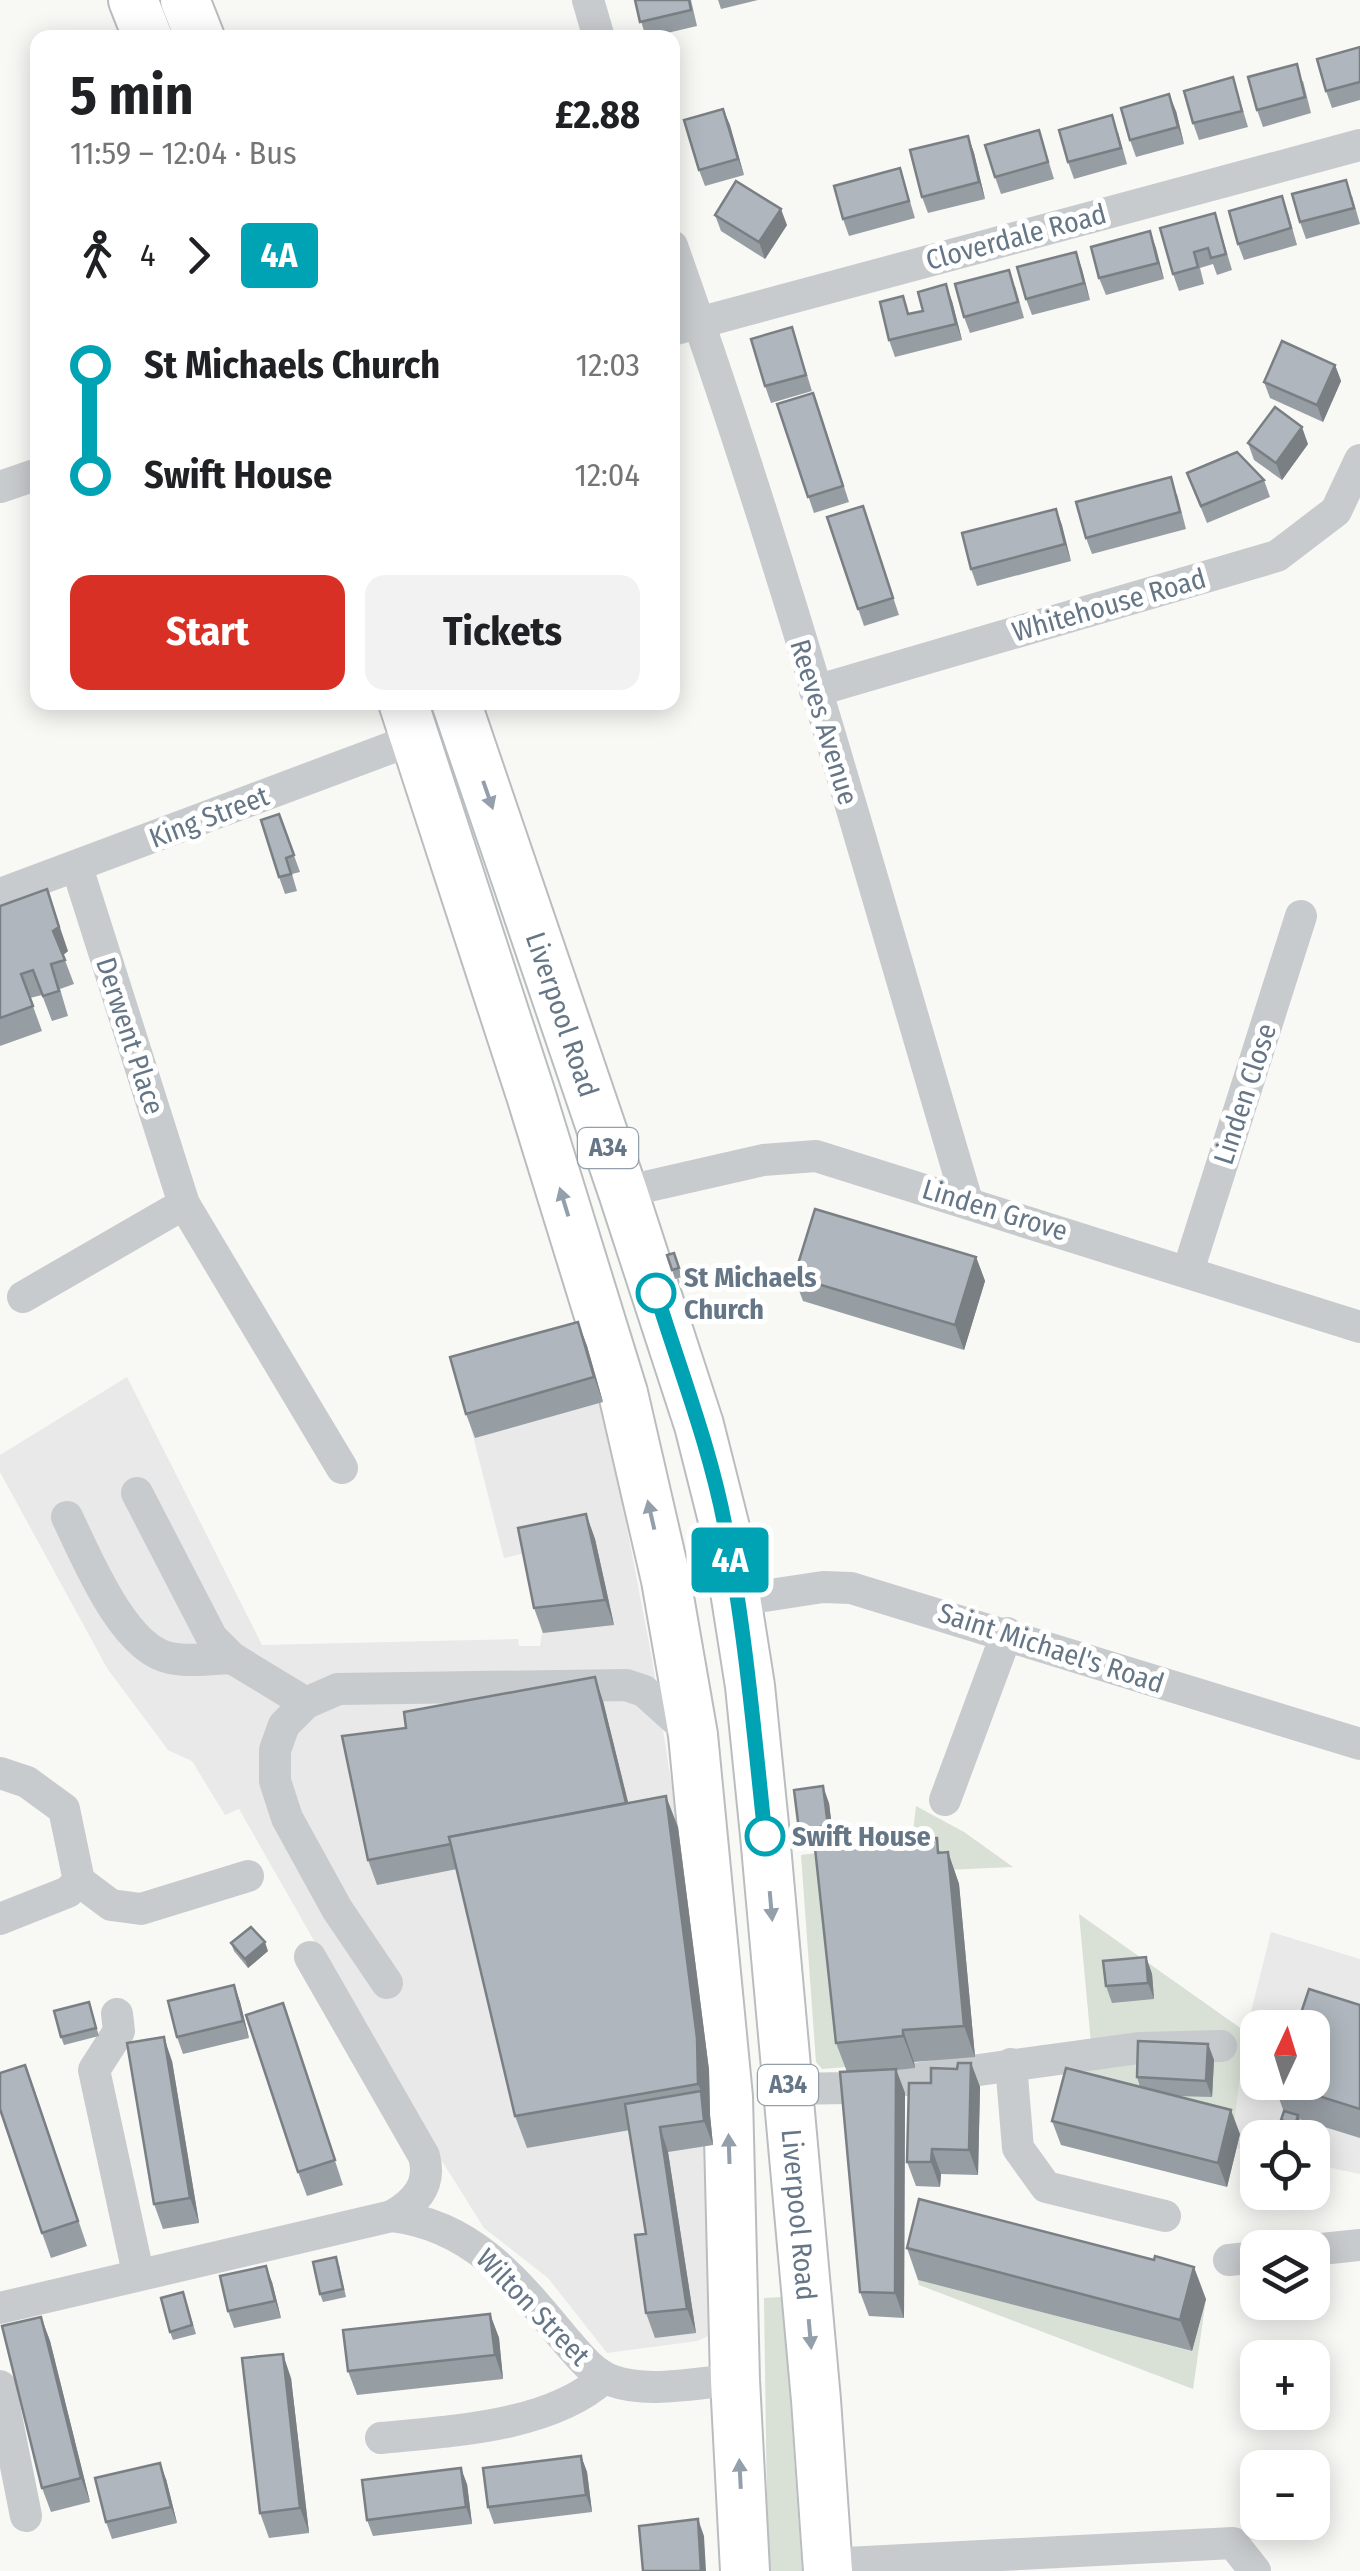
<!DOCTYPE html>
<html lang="en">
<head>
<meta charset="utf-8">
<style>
	:root { --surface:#fff; --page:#f2f2f2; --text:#202124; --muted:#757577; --accent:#d93025 }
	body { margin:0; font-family:"Fira Sans Condensed",sans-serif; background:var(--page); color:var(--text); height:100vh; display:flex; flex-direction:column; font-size:38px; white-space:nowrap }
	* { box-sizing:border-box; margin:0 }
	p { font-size:32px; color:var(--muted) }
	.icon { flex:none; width:55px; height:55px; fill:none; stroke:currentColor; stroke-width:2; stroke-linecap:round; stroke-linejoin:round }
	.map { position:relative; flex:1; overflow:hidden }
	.details { position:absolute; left:30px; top:30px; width:650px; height:680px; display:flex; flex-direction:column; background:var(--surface); border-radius:20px; box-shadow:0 5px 25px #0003 }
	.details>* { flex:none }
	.badge { padding:0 20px; border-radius:8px; font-size:35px; line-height:65px }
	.needle { width:65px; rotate:4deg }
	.controls { position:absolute; left:1240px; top:2010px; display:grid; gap:20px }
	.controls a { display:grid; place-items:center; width:90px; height:90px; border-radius:20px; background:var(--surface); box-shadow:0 5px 25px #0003; font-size:50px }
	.map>.badge { position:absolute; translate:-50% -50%; box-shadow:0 0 0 5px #fff }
	.legs { display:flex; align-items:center; gap:15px; height:110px; padding:0 40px; font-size:32px }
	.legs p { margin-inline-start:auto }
	.headline { display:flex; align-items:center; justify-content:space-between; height:170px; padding:0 40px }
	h1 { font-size:55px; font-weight:700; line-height:75px }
	.button { display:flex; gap:20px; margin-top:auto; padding:20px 40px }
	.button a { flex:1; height:115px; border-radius:20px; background:var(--accent); color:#fff; font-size:40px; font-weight:700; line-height:115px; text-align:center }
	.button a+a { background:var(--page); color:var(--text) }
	ul { padding:0 40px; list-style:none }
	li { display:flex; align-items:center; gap:35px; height:110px; font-size:38px }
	li i { display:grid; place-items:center; width:15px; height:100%; margin:0 12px; background:currentColor }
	li i::after { content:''; width:25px; height:25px; margin:-12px; border:8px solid; border-radius:50%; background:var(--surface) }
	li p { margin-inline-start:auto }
	li:first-child i { background:linear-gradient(#0000 50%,currentColor 0) }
	li:last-child i { background:linear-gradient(currentColor 50%,#0000 0) }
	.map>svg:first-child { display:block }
	.built { fill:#e8e9e8; fill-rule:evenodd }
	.green { fill:#d9e0d5 }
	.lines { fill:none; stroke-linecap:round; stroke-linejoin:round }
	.highway-casing { stroke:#b9bdc0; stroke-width:52 }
	.minor { stroke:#c7cbce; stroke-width:32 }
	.highway { stroke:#fff; stroke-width:48 }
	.wall { fill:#969da3 }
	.shaded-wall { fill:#7a7f84 }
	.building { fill:#afb6bd; stroke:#7a7f84; stroke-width:2.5 }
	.oneway { fill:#939fab }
	.line-1-casing { stroke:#fff; stroke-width:22 }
	.line-1 { stroke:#00a3b4; stroke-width:15 }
	.stop-1-dot { fill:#fff; stroke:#00a3b4; stroke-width:5 }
	.labels { text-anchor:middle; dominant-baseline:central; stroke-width:10; stroke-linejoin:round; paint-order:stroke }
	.shield { fill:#fff; stroke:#939fab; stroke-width:2.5 }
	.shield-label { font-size:25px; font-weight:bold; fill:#657687 }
	.street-label { font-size:28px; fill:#657687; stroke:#fff }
	.stop-label { font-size:28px; font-weight:bold; fill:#657687; stroke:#fff; text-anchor:start }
</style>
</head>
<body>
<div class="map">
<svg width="1360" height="2571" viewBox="0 0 1360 2571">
	<rect width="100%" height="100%" fill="#f8f8f5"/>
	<!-- built -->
	<g class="built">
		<polygon points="127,1377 262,1645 518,1639 519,1646 540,1646 542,1633 526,1553 504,1558 459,1381 603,1402 652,1659 679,1833 709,2070 711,2335 697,2341 607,2353 548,2278 484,2228 415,2118 239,1809 225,1815 192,1761 168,1750 107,1668 0,1472 0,1455"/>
		<path d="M1271 1932 1360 1959V2174L1313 2164 1312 2138H1258L1257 2153 1237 2148 1240 2135 1233 2133 1246 2032ZM1258 2028H1312V2082H1258Z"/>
	</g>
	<!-- green -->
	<g class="green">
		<polygon points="916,1806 964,1832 1013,1867 922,1871 847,2067 822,2069 816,2062 801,1855 912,1841"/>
		<polygon points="1079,1914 1246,2032 1233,2133 1075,2092 1091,2043"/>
		<polygon points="918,2280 1191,2351 1206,2299 1193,2389 919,2285"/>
		<polygon points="783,2297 802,2571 768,2571 764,2298"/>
	</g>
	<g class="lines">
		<!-- highway casing -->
		<g class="highway-casing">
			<g id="highway">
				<polyline points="133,0 148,38"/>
				<polyline points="185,0 200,38"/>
				<polyline points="403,702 531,1095 623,1393 666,1580 693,1735 728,2097 735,2380 745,2571"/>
				<path id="s1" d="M456 702 623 1192 699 1425 725 1528 750 1686 765 1835 816 2400 828 2571"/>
			</g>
		</g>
		<!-- minor -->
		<g class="minor">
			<polyline points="588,0 599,38"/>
			<path d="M672 246C784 559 872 882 967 1201"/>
			<polyline points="672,330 1360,145"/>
			<polyline points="0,487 38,474"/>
			<polyline points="815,691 1277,556 1336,511 1360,460"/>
			<polyline points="77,867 184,1204 342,1468"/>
			<polyline points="0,894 417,738"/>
			<polyline points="623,1192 763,1160 816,1156 1360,1327"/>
			<polyline points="1188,1271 1301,916"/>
			<polyline points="23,1297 184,1204"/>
			<polyline points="137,1493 212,1638 232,1658 306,1703"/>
			<path d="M67 1517C86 1556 123 1649 170 1658 190 1662 212 1659 232 1658"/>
			<polyline points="737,1600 823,1587 851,1588 1360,1744"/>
			<polyline points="0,1773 27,1782 64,1809 79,1881 68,1892 0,1919"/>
			<polyline points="945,1800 1007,1633"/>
			<polyline points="79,1881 111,1905 141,1909 248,1876"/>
			<path d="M310 1957 424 2156C432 2185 415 2203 392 2216"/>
			<polyline points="387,1983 337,1909 287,1818 275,1781 275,1750 284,1725 306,1703 338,1689 626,1685 644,1691 693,1735"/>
			<polyline points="117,2014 119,2031 94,2070 138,2273"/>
			<polyline points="1011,2064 1018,2148 1046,2187 1165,2216"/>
			<polyline points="789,2089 848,2088 1139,2048 1221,2046"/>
			<polyline points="1312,2250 1360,2245"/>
			<polyline points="1229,2260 1258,2257"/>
			<path d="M0 2308 392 2216C470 2225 515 2279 562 2336 576 2352 592 2374 613 2381 650 2394 698 2382 735 2380"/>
			<polyline points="0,2386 26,2516"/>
			<path d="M381 2438C451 2431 550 2427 604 2378"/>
			<polyline points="827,2564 1233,2543 1255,2571"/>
		</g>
		<!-- highway -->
		<use href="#highway" class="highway"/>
	</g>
	<!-- wall -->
	<g class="wall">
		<polygon points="635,0 691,0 697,26 646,38"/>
		<polygon points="718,0 758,0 721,9"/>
		<polygon points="1360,47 1360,100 1332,108 1326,91"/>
		<polygon points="1233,77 1248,127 1199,140 1193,123"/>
		<polygon points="1303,81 1311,113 1263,127 1257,110"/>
		<polygon points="723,109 744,175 705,186 699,170"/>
		<polygon points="1176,111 1184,144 1136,157 1130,140"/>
		<polygon points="1039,130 1054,179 1001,194 995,177"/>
		<polygon points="1118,132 1127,164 1074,179 1068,162"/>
		<polygon points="968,136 974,153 985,199 928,213 922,197"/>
		<polygon points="900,168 915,218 849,236 843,219"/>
		<polygon points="1352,196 1360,224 1306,239 1300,222"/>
		<polygon points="1215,213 1232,270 1217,275 1213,264 1200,268 1204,284 1179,291 1173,274"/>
		<polygon points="1288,213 1297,245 1244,260 1238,244"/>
		<polygon points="715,215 787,225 765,259 721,231"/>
		<polygon points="1150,231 1164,279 1106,295 1099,278"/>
		<polygon points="1076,252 1090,300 1032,315 1026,299"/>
		<polygon points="1015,286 1024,318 970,333 964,317"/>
		<polygon points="952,301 962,340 895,357 889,340 909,314"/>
		<polygon points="792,327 812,391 771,403 765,386"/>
		<polygon points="1335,365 1341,381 1323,422 1270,398 1264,382"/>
		<polygon points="777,404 819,409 849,502 814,513"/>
		<polygon points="1248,443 1308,444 1282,480 1254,460"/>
		<polygon points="1187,473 1264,480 1270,497 1207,523"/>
		<polygon points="1177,494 1186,529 1092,554 1086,538"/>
		<polygon points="863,506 899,615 864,626 827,517"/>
		<polygon points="1056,509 1071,561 977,586 971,569"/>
		<polygon points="279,814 300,872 292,874 297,891 285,894 279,877"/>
		<polygon points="0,906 68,951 63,955 74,984 60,989 68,1016 52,1021 42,995 30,998 42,1031 0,1046"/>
		<polygon points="674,1253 682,1277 675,1279 667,1255"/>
		<polygon points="976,1257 985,1281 964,1350 803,1301 794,1277"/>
		<polygon points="578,1322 587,1346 603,1402 475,1438 466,1414"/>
		<polygon points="586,1514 595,1539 614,1625 543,1633 534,1608"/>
		<polygon points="603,1701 628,1803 678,1827 709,2070 710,2115 713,2145 668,2152 696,2333 655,2338 646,2313 646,2234 630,2130 527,2148 515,2116 457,1869 377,1885 368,1860"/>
		<polygon points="829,1803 833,1838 910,1832 912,1839 942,1852 948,1852 959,1884 975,2057 914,2062 915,2068 896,2070 905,2093 904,2318 869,2316 860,2292 847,2072 836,2043 815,1845 805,1846 799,1830"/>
		<polygon points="231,1943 268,1951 248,1968 234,1951"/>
		<polygon points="1146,1957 1152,1974 1154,1999 1112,2003 1106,1986"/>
		<polygon points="234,1985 240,2002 249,2038 183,2054 177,2037"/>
		<polygon points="89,2002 99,2036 64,2045 61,2037"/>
		<polygon points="283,2003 343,2185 307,2196 298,2172"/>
		<polygon points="1360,2005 1360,2138 1299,2119 1301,2124 1298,2133 1284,2129 1281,2120 1284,2112 1273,2082"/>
		<polygon points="1208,2044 1214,2060 1212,2097 1175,2096 1240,2134 1227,2187 1061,2145 1052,2121 1140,2087 1137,2077"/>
		<polygon points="172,2061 199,2223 163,2229 154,2204"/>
		<polygon points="971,2063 980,2087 978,2175 941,2174 940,2187 916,2186 907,2162 931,2083"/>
		<polygon points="34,2089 87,2246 51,2258 42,2233"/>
		<polygon points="907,2248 1206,2299 1192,2351 918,2280"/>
		<polygon points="339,2265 346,2297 323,2302 320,2294"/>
		<polygon points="272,2282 281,2318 234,2328 228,2311"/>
		<polygon points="186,2301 196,2334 173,2340 170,2332"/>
		<polygon points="490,2314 499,2338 503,2379 357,2395 348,2371"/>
		<polygon points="41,2317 50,2341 90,2502 51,2512 42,2488"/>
		<polygon points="291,2378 309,2533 269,2538 260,2513"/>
		<polygon points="581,2456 587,2472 592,2512 494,2524 488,2507"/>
		<polygon points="166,2479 177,2523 112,2539 106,2522"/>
		<polygon points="467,2484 472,2524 373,2536 367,2520"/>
	</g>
	<!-- shaded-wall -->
	<g class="shaded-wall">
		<polygon points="1169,94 1176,111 1184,144 1178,127"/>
		<polygon points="723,109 730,125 744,175 738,159"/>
		<polygon points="968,136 974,153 985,199 979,182"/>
		<polygon points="781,209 787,225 765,259 759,242"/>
		<polygon points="1150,231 1156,248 1164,279 1158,263"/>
		<polygon points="1076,252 1082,269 1090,300 1084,283"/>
		<polygon points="946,284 952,301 962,340 956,324"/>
		<polygon points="1335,365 1341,381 1323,422 1317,405"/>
		<polygon points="1302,427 1308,444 1282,480 1276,463"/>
		<polygon points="1056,509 1062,525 1071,561 1065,544"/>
		<polygon points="47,889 68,951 62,956 53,931"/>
		<polygon points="976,1257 985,1281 964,1350 955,1325"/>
		<polygon points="578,1322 587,1346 603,1402 594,1377"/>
		<polygon points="586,1514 595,1539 614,1625 605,1600"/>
		<polygon points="595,1677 603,1701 636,1834 627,1810"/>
		<polygon points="823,1786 829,1803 834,1843 828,1826"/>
		<polygon points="666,1796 678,1827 709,2070 710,2115 713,2145 704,2121 701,2091 698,2084"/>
		<polygon points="948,1852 959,1884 975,2057 964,2026"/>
		<polygon points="265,1942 268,1951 248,1968 245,1959"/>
		<polygon points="1146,1957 1152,1974 1154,1999 1148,1983"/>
		<polygon points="234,1985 240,2002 249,2038 243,2021"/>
		<polygon points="903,2030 914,2062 915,2068 903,2036"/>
		<polygon points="164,2037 172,2061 199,2223 190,2198"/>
		<polygon points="1208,2044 1214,2060 1212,2097 1206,2081"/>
		<polygon points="971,2063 980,2087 978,2175 969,2150"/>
		<polygon points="896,2069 905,2093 904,2318 895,2293"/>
		<polygon points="1231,2110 1240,2134 1227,2187 1218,2163"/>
		<polygon points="1298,2115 1301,2124 1298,2133 1295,2125"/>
		<polygon points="660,2127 668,2152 696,2333 687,2309"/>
		<polygon points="932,2149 941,2174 940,2187 931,2162"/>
		<polygon points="266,2266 272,2282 281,2318 275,2301"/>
		<polygon points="1194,2267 1206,2299 1192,2351 1180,2320"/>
		<polygon points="490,2314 499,2338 503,2379 495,2355"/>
		<polygon points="41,2317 50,2341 90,2502 81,2478"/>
		<polygon points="283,2354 291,2378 309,2533 300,2508"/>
		<polygon points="581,2456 587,2472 592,2512 586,2495"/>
		<polygon points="160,2463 166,2479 177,2523 171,2507"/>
		<polygon points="461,2468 467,2484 472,2524 466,2507"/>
		<polygon points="698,2519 704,2536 706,2571 701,2571"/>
	</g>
	<!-- building -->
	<g class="building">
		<polygon points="635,0 689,0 691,10 640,22"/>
		<polygon points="1360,47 1360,82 1326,91 1317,59"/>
		<polygon points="1297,64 1305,97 1257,110 1248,77"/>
		<polygon points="1233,77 1242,111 1193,123 1184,91"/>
		<polygon points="1169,94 1178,127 1130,140 1121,108"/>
		<polygon points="723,109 738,159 699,170 684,120"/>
		<polygon points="1112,115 1121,148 1068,162 1059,130"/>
		<polygon points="1039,130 1048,162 995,177 985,145"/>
		<polygon points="968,136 979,182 922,197 910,150"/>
		<polygon points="900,168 909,201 843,219 834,186"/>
		<polygon points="1346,180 1354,208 1300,222 1292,194"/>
		<polygon points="736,181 781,209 759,242 715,215"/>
		<polygon points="1282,196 1291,228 1238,244 1229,211"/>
		<polygon points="1215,213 1226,254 1211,258 1208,248 1194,252 1198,267 1173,274 1160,228"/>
		<polygon points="1150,231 1158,263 1099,278 1091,247"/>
		<polygon points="1076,252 1084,283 1026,299 1017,267"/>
		<polygon points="1009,270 1018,302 964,317 955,284"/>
		<polygon points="946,284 956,324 889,340 880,302 903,296 908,314 923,311 918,292"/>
		<polygon points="792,327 806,375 765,386 751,339"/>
		<polygon points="1282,341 1335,365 1317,405 1264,382"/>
		<polygon points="813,393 843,486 808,497 777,404"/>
		<polygon points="1275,407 1302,427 1276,463 1248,443"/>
		<polygon points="1237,452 1264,480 1201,506 1187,473"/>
		<polygon points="1171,477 1180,512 1086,538 1076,502"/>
		<polygon points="863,506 893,598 858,609 827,517"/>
		<polygon points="1056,509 1065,544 971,569 962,533"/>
		<polygon points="279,814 294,855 286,858 291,874 279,877 261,820"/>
		<polygon points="47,889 59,927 53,931 65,960 51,964 59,991 43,996 33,970 21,974 33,1006 0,1018 0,906"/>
		<polygon points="815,1209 976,1257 955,1325 794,1277"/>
		<polygon points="674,1253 679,1268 672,1270 667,1255"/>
		<polygon points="578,1322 594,1377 466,1414 450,1357"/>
		<polygon points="586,1514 605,1600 534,1608 518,1528"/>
		<polygon points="595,1677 626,1803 449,1837 451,1844 368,1860 342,1736 406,1728 404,1712"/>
		<polygon points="823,1786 828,1826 799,1830 794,1790"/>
		<polygon points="666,1796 697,2038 698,2084 515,2116 449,1837"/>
		<polygon points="910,1832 911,1839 937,1838 938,1853 948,1852 964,2026 903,2030 903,2036 836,2043 814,1839"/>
		<polygon points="251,1927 265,1942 245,1959 231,1943"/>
		<polygon points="1146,1957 1148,1983 1106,1986 1103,1961"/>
		<polygon points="234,1985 243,2021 177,2037 168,2001"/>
		<polygon points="1309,1989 1360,2005 1360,2109 1274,2082 1312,2082 1312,2028 1296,2028"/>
		<polygon points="89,2002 96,2028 61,2037 54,2011"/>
		<polygon points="283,2003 335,2160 298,2172 246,2015"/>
		<polygon points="164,2037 190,2198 154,2204 127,2043"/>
		<polygon points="1138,2041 1208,2044 1206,2081 1137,2077"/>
		<polygon points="958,2063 971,2063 969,2150 932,2149 931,2162 907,2162 909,2083 931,2083 931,2068 957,2069"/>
		<polygon points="25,2065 78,2221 42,2233 0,2109 0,2073"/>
		<polygon points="1066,2068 1231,2110 1218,2163 1052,2121"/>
		<polygon points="896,2069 895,2293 860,2292 840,2072"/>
		<polygon points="701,2091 704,2121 660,2127 687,2309 646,2313 635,2235 646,2234 625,2104"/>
		<polygon points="1284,2111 1298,2115 1295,2125 1281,2120"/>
		<polygon points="919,2199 1154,2260 1155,2256 1194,2267 1180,2320 907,2248"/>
		<polygon points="336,2257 343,2289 320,2294 313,2262"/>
		<polygon points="266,2266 275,2301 228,2311 220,2276"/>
		<polygon points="183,2292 192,2325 170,2332 161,2298"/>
		<polygon points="490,2314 495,2355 348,2371 343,2330"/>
		<polygon points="41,2317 81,2478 42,2488 2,2326"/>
		<polygon points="283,2354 300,2508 260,2513 242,2358"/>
		<polygon points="581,2456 586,2495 488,2507 483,2468"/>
		<polygon points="160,2463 171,2507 106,2522 95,2478"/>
		<polygon points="461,2468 466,2507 367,2520 362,2480"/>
		<polygon points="698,2519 701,2571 643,2571 639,2526"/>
	</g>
	<!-- one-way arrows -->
	<defs><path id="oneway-solid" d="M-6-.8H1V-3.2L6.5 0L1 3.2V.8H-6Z" transform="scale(2.5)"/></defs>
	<g class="oneway">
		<use href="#oneway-solid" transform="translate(488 795) rotate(71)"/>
		<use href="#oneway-solid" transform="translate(564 1202) rotate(-107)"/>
		<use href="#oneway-solid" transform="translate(651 1515) rotate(-103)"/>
		<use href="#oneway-solid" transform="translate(771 1906) rotate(85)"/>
		<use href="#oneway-solid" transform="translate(729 2149) rotate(-92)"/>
		<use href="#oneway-solid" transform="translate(810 2334) rotate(85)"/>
		<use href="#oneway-solid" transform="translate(740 2474) rotate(-93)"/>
	</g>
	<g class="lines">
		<!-- line-1 casing -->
		<g class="line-1-casing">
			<path id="line-1" d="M656 1293C680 1370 710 1447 725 1526 745 1628 754 1732 765 1836"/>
		</g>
		<!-- line-1 -->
		<use href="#line-1" class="line-1"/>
	</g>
	<!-- markers -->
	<g class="stop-1-dot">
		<circle cx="656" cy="1293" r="18"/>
		<circle cx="765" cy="1836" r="18"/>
	</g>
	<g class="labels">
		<!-- shield labels -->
		<g class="shield">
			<rect x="578" y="1128" width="60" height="40" rx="8"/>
			<rect x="758" y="2065" width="60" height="40" rx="8"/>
		</g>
		<g class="shield-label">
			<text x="608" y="1148">A34</text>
			<text x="788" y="2085">A34</text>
		</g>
		<!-- street labels -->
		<g class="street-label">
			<text transform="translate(1016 237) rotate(-15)">Cloverdale Road</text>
			<text transform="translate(1109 605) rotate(-16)">Whitehouse Road</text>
			<text transform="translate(824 722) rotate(73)">Reeves Avenue</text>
			<text transform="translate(209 817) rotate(-21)">King Street</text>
			<text stroke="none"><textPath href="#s1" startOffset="330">Liverpool Road</textPath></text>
			<text transform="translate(130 1036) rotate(72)">Derwent Place</text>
			<text transform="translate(1245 1094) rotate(-72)">Linden Close</text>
			<text transform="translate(995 1210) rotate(17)">Linden Grove</text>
			<text transform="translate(1051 1648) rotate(18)">Saint Michael's Road</text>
			<text stroke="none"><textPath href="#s1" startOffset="1560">Liverpool Road</textPath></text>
			<text transform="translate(533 2307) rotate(46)">Wilton Street</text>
		</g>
		<!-- stop labels -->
		<g class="stop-label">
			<text x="684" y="1277">St Michaels<tspan x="684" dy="32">Church</tspan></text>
			<text x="792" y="1836">Swift House</text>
		</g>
	</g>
</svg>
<div class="controls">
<a><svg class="needle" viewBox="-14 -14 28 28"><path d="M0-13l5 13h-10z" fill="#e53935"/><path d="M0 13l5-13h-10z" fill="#757577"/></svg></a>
<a><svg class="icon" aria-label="locate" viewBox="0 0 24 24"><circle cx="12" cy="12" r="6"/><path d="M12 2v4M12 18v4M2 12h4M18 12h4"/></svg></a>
<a><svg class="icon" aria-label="layers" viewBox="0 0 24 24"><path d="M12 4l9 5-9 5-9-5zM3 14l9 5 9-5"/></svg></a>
<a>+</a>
<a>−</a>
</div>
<b class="badge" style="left:730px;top:1560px;background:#00a3b4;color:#fff">4A</b>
<section class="details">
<div class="headline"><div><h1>5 min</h1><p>11:59 – 12:04 · Bus</p></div><b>£2.88</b></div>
<div class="legs"><svg class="icon" aria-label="walk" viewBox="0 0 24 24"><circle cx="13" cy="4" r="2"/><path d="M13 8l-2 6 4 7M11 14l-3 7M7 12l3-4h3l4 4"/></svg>4<svg class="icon" aria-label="forward" viewBox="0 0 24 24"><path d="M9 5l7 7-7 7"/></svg><b class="badge" style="background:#00a3b4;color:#fff">4A</b></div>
<ul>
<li><i style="color:#00a3b4"></i><b>St Michaels Church</b><p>12:03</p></li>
<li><i style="color:#00a3b4"></i><b>Swift House</b><p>12:04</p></li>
</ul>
<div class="button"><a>Start</a><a>Tickets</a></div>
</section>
</div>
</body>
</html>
